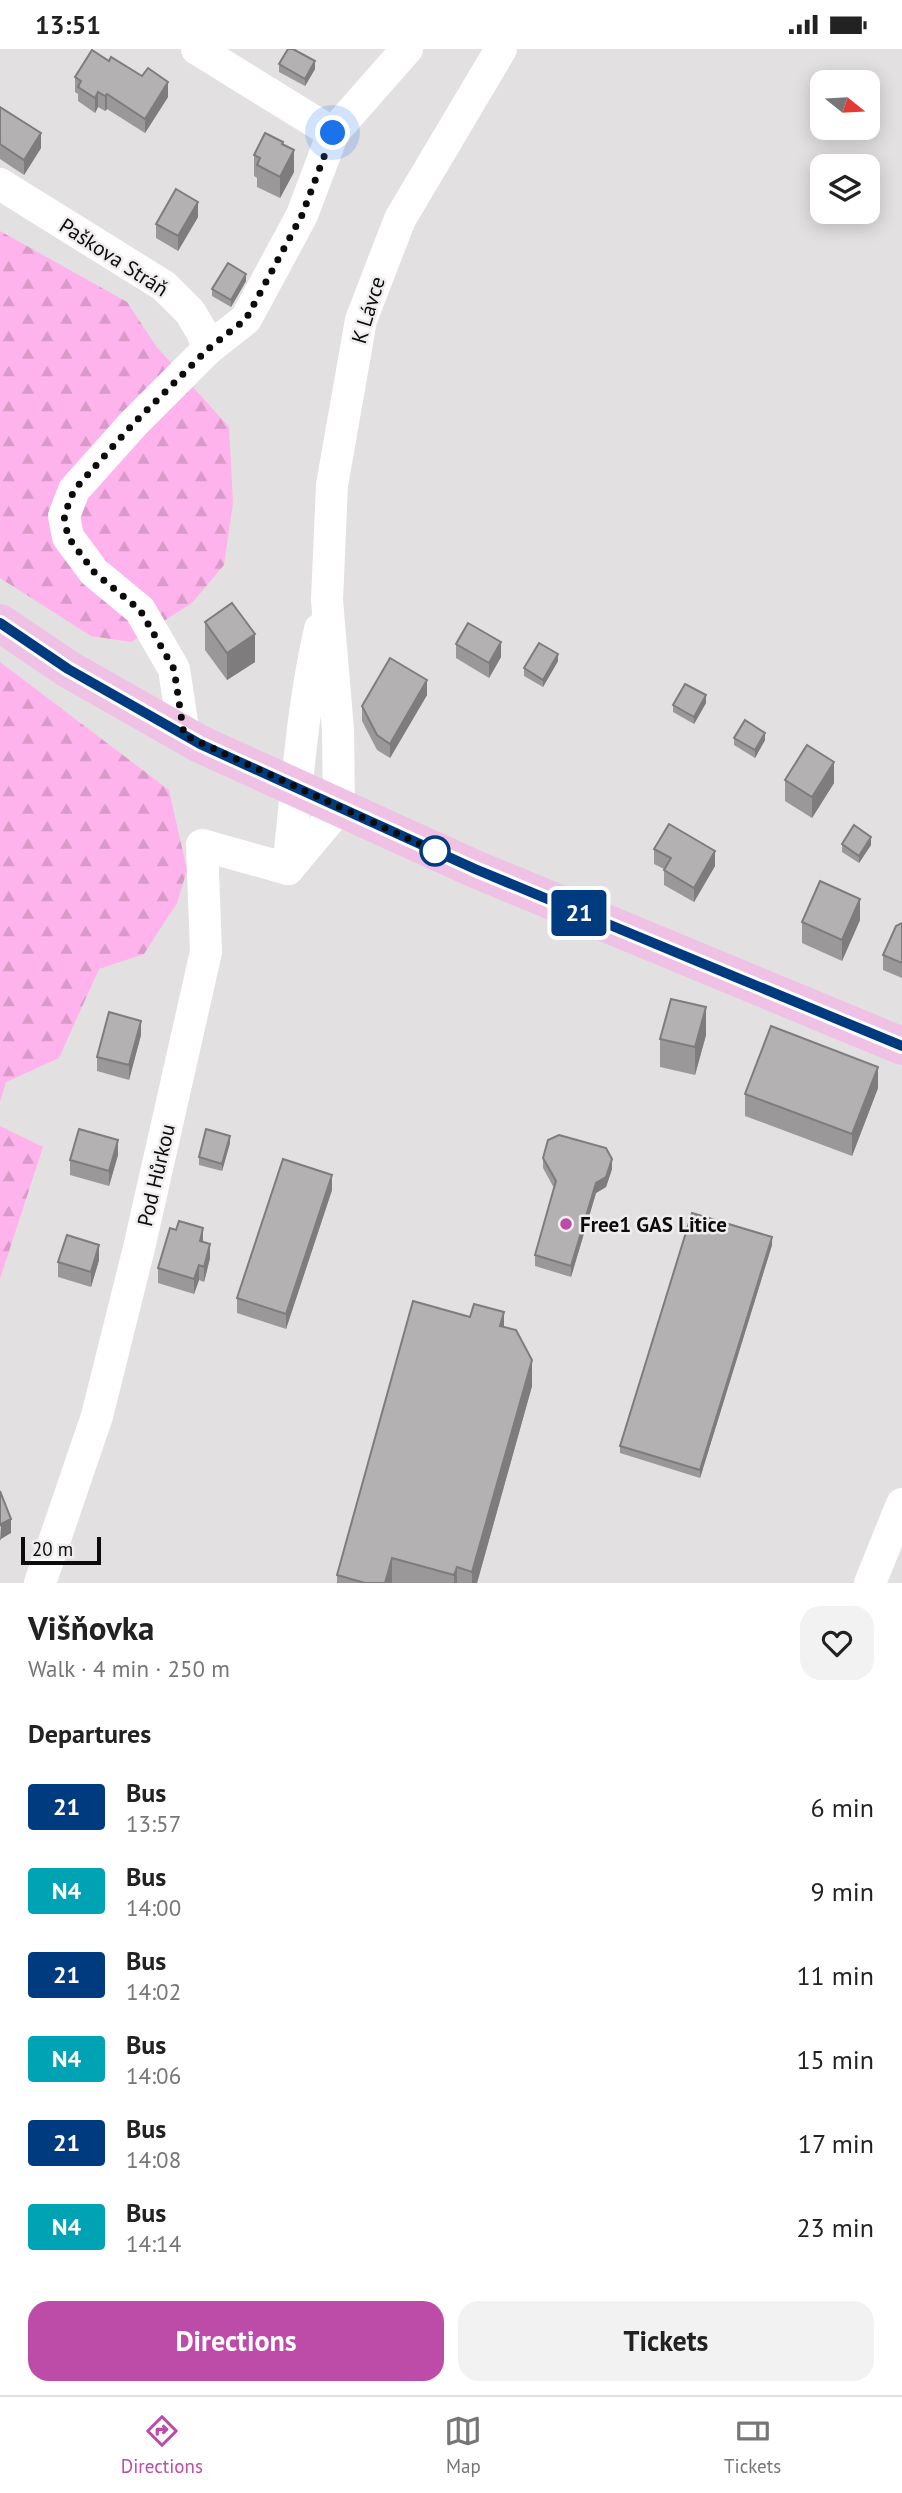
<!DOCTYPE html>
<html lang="en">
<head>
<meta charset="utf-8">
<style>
	:root { --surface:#fff; --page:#f2f2f2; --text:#222; --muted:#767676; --line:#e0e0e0; --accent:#bd4ca8 }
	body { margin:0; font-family:"PT Sans",sans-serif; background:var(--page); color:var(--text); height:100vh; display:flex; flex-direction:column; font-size:26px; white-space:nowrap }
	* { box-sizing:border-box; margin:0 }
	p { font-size:23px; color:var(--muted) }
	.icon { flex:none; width:38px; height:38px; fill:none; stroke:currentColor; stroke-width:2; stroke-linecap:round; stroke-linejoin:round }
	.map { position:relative; height:1534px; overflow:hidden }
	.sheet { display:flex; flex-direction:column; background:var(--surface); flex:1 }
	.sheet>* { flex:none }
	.badge { padding:0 14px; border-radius:5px; font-size:24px; line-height:46px }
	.needle { width:46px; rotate:108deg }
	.fabs { position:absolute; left:810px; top:21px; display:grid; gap:14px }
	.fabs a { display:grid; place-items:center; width:70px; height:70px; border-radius:14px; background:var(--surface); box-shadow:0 4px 18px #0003; font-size:35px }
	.scale { position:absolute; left:21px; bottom:18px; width:80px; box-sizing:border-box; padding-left:7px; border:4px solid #0d0c0d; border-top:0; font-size:19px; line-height:24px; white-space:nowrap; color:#0d0c0d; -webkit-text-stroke:5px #f0edef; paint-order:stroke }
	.you { position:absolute; width:35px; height:35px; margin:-18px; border:5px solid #fff; border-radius:50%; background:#1a73e8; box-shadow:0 0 0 10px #1a73e833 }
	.map>.badge { position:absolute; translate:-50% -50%; box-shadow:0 0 0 4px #fff }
	h2 { padding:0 28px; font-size:26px; line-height:63px }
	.round { display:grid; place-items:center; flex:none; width:74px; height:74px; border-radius:21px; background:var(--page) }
	.summary { display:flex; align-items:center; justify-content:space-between; height:119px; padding:0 28px }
	h1 { font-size:33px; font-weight:600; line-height:52px }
	.primary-button { display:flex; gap:14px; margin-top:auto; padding:14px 28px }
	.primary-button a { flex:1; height:80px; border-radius:21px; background:var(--accent); color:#fff; font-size:28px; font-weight:600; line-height:80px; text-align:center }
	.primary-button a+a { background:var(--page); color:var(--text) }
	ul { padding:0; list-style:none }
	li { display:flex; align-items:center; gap:21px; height:84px; padding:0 28px }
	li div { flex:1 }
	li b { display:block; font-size:26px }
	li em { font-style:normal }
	li .badge { min-width:77px; font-weight:700; text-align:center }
	.status { display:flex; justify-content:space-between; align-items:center; height:49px; padding:0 35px; background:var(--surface); direction:ltr }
	.status svg { height:19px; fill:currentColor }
	.dock { display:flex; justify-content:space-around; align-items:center; height:98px; border-top:2px solid var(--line); background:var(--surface); font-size:19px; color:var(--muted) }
	.dock a { display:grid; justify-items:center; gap:4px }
	.dock .current { color:var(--accent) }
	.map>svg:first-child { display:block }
	.forest { fill:url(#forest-firs) }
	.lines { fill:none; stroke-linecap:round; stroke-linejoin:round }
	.minor { stroke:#fff; stroke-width:32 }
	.major { stroke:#efc1e5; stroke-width:38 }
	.wall { fill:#9b989a }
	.shaded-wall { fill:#7e7c7d }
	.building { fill:#b4b1b3; stroke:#7e7c7d; stroke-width:2 }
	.line-casing { stroke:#fff; stroke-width:16 }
	.line { stroke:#003b80; stroke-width:10 }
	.walk { stroke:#0d0c0d; stroke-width:7; stroke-dasharray:0 12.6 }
	.stop-dot { fill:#fff; stroke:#003b80; stroke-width:3.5 }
	.poi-dot { fill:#bd4ca8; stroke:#f0edef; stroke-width:2.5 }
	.labels { text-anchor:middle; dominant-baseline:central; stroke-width:5; stroke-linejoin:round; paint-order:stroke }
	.street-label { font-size:21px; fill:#0d0c0d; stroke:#f0edef }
	.poi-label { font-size:21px; font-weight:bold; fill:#0d0c0d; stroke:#f0edef; text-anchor:start }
</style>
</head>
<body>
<div class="status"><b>13:51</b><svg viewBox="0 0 49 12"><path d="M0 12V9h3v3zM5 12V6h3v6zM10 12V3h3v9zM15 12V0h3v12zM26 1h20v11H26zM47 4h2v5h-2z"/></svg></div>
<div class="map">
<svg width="902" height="1534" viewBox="0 0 902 1534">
	<defs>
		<pattern id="forest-firs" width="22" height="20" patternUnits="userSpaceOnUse" patternTransform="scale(1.75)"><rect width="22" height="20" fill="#ffb3ec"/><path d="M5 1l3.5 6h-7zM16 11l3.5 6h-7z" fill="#d999c9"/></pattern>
	</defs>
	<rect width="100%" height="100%" fill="#e3e0e2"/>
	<!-- forest -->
	<g class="forest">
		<polygon points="0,182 127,253 156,297 229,378 233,454 224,516 192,554 131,593 91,587 0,529"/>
		<polygon points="0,613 169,741 187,821 177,854 144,905 99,920 59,1009 6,1033 0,1053"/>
		<polygon points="0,1077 43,1098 0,1230"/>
	</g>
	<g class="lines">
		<!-- minor -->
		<g class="minor">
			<polyline points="197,0 333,84"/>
			<polyline points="0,135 164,237 190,263 202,283 208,300"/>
			<polyline points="184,686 174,620 140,561 94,523 68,488 64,467 74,441 133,375 208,300 246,270 302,166 333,84 407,0"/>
			<polyline points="288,820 339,759 338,681 327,551 332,436 361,271 400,170 501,0"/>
			<path d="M288 820C297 739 302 659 320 580"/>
			<polyline points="40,1534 97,1367 139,1199 206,903 202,796 288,820"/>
			<polyline points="870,1534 902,1455"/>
		</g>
		<!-- major -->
		<polyline class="major" points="0,574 68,620 200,695 475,820 902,997"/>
	</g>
	<!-- wall -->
	<g class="wall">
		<polygon points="279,15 315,20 305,37 279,23"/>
		<polygon points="75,28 168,48 145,84 107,60 105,62 98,58 95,64 78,52 78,45 75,43"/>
		<polygon points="0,58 41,99 24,126 0,110"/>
		<polygon points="283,96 294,123 280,149 257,138 257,129 254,127 254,106"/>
		<polygon points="198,168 178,202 156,189 156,175"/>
		<polygon points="246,232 231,258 212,247 212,240"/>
		<polygon points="205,573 255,613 227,631 205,601"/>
		<polygon points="456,595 501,608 489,629 456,609"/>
		<polygon points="558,612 543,638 524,627 524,619"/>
		<polygon points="427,646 390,709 377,701 362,672 362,657"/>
		<polygon points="706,654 694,675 673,663 673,656"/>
		<polygon points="734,689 765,691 755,709 734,696"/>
		<polygon points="785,731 834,734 812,769 785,752"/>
		<polygon points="842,795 871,796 859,814 842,803"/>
		<polygon points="654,800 715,817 694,853 664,836 664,820 654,815"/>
		<polygon points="860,871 842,912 802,894 802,873"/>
		<polygon points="902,874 902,929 883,921 883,906"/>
		<polygon points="141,986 129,1031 97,1022 97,1008"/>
		<polygon points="706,986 695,1026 660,1018 660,990"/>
		<polygon points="878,1039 852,1107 745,1067 745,1045"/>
		<polygon points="230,1094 222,1122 199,1116 199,1108"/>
		<polygon points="118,1106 109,1137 70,1126 70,1111"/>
		<polygon points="543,1109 612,1120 606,1138 596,1144 571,1228 535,1217 535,1206 554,1139 543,1119"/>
		<polygon points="332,1141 286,1280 237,1264 237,1249"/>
		<polygon points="203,1193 210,1209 204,1233 199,1231 194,1245 158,1234 158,1219"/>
		<polygon points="772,1196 700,1429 620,1404 620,1397"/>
		<polygon points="99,1211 91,1238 58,1228 58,1213"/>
		<polygon points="504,1278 532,1337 477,1534 337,1534 337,1526"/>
	</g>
	<!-- shaded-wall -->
	<g class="shaded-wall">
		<polygon points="315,12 315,20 305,37 305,30"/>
		<polygon points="168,33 168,48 145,84 145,70"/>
		<polygon points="98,43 98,58 95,64 95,49"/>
		<polygon points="107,45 107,60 105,62 105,47"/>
		<polygon points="41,84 41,99 24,126 24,111"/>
		<polygon points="294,101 294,123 280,149 280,128"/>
		<polygon points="198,153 198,168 178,202 178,187"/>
		<polygon points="246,225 246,232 231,258 231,251"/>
		<polygon points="255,585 255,613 227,631 227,604"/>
		<polygon points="501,593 501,608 489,629 489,614"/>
		<polygon points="558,605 558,612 543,638 543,631"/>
		<polygon points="427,631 427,646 390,709 390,695"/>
		<polygon points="706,646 706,654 694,675 694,668"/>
		<polygon points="765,684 765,691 755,709 755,701"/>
		<polygon points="834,713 834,734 812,769 812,748"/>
		<polygon points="871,788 871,796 859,814 859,807"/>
		<polygon points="715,802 715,817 694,853 694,839"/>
		<polygon points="860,850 860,871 842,912 842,891"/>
		<polygon points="706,958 706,986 695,1026 695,998"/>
		<polygon points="141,972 141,986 129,1031 129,1016"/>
		<polygon points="878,1018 878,1039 852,1107 852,1085"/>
		<polygon points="230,1087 230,1094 222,1122 222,1115"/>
		<polygon points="118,1091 118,1106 109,1137 109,1122"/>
		<polygon points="612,1110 612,1120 606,1138 596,1144 571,1228 571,1217 596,1134"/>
		<polygon points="332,1126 332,1141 286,1280 286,1265"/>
		<polygon points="203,1179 203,1194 200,1192"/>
		<polygon points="772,1188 772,1196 700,1429 700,1421"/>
		<polygon points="210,1195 210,1209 204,1233 204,1218"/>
		<polygon points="99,1196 99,1211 91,1238 91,1223"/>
		<polygon points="199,1216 199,1231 194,1245 194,1230"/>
		<polygon points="504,1263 504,1290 500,1277"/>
		<polygon points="532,1311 532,1337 477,1534 472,1534 472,1523"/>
		<polygon points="11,1470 11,1484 1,1490 0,1492 1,1475"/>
		<polygon points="392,1509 392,1534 385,1534"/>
		<polygon points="457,1518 457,1534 454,1534 454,1526"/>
	</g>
	<!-- building -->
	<g class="building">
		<polygon points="288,0 293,0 315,12 305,30 279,15"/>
		<polygon points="92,1 109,12 111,8 142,27 148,19 168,33 145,70 107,45 105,47 98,43 95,49 78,38 81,32 75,28"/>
		<polygon points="0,58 41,84 24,111 0,95"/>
		<polygon points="265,84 283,93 282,95 294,101 280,128 257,116 260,109 254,106"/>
		<polygon points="176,140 198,153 178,187 156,175"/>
		<polygon points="228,214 246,225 231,251 212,240"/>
		<polygon points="232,554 255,585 227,604 205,573"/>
		<polygon points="468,574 501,593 489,614 456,595"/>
		<polygon points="539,594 558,605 543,631 524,619"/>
		<polygon points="390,609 427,631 390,695 377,686 362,657"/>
		<polygon points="685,635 706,646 694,668 673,656"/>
		<polygon points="745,671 765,684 755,701 734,689"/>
		<polygon points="807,696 834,713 812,748 785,731"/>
		<polygon points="669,775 715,802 694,839 664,821 671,809 654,800"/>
		<polygon points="854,776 871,788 859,807 842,795"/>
		<polygon points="820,832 860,850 842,891 802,873"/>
		<polygon points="902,874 902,914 883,906 896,877"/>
		<polygon points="671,950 706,958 695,998 660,990"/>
		<polygon points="109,963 141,972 129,1016 97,1008"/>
		<polygon points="771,977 878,1018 852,1085 745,1045"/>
		<polygon points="79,1080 118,1091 109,1122 70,1111"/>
		<polygon points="206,1080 230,1087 222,1115 199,1108"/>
		<polygon points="559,1086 606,1099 612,1110 606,1128 596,1134 571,1217 535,1206 556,1132 543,1109 548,1091"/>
		<polygon points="283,1110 332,1126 286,1265 237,1249"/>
		<polygon points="692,1164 772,1188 700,1421 620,1397"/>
		<polygon points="179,1172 203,1179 200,1192 210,1195 204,1218 199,1216 194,1230 158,1219 170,1179 176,1181"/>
		<polygon points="67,1186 99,1196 91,1223 58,1213"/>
		<polygon points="413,1252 470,1268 474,1255 504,1263 500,1277 516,1281 532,1311 472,1523 457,1518 454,1526 392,1509 385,1534 365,1534 337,1526"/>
		<polygon points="0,1442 11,1470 1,1475 0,1477"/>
	</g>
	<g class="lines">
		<!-- line casing -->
		<g class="line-casing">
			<polyline id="line" points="0,574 68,620 200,695 475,820 902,997"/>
		</g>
		<!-- line -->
		<use href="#line" class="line"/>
		<!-- walk -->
		<polyline class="walk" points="333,84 302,166 246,270 208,300 133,375 74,441 64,467 68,488 94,523 140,561 174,620 184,686 435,802"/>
	</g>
	<!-- markers -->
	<circle class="stop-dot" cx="435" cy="802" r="14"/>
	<circle class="poi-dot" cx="566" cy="1175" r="7"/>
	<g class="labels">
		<!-- street labels -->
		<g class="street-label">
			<text transform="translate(114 208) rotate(33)">Paškova Stráň</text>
			<text transform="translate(368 261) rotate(-73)">K Lávce</text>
			<text transform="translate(156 1126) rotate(-77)">Pod Hůrkou</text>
		</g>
		<!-- poi labels -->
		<g class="poi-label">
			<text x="580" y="1175">Free1 GAS Litice</text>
		</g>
	</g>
</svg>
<div class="fabs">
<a><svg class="needle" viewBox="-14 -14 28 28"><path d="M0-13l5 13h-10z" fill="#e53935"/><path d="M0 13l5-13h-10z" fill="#767676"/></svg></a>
<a><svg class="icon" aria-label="layers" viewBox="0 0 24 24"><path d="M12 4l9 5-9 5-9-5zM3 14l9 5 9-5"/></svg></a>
</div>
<div class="scale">20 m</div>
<div class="you" style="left:333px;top:84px"></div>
<b class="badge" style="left:579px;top:864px;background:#003b80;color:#fff">21</b>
</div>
<section class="sheet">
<div class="summary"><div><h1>Višňovka</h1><p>Walk · 4 min · 250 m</p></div><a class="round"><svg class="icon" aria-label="heart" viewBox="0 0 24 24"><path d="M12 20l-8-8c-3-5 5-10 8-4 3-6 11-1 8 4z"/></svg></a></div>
<h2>Departures</h2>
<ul>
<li><span class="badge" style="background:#003b80;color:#fff">21</span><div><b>Bus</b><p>13:57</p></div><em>6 min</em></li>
<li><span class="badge" style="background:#00a3b4;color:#fff">N4</span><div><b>Bus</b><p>14:00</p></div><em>9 min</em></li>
<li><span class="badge" style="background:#003b80;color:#fff">21</span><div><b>Bus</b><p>14:02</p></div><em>11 min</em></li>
<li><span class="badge" style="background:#00a3b4;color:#fff">N4</span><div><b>Bus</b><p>14:06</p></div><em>15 min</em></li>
<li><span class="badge" style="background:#003b80;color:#fff">21</span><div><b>Bus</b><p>14:08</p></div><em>17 min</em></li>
<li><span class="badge" style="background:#00a3b4;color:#fff">N4</span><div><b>Bus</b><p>14:14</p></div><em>23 min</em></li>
</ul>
<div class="primary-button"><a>Directions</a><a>Tickets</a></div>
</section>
<nav class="dock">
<a class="current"><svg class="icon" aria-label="directions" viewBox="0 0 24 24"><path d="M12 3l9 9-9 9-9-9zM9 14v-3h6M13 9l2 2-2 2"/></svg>Directions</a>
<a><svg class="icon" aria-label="map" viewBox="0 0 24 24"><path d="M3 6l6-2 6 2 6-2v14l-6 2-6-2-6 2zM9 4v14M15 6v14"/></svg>Map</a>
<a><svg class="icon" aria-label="tickets" viewBox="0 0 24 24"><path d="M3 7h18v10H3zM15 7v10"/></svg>Tickets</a>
</nav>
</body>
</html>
